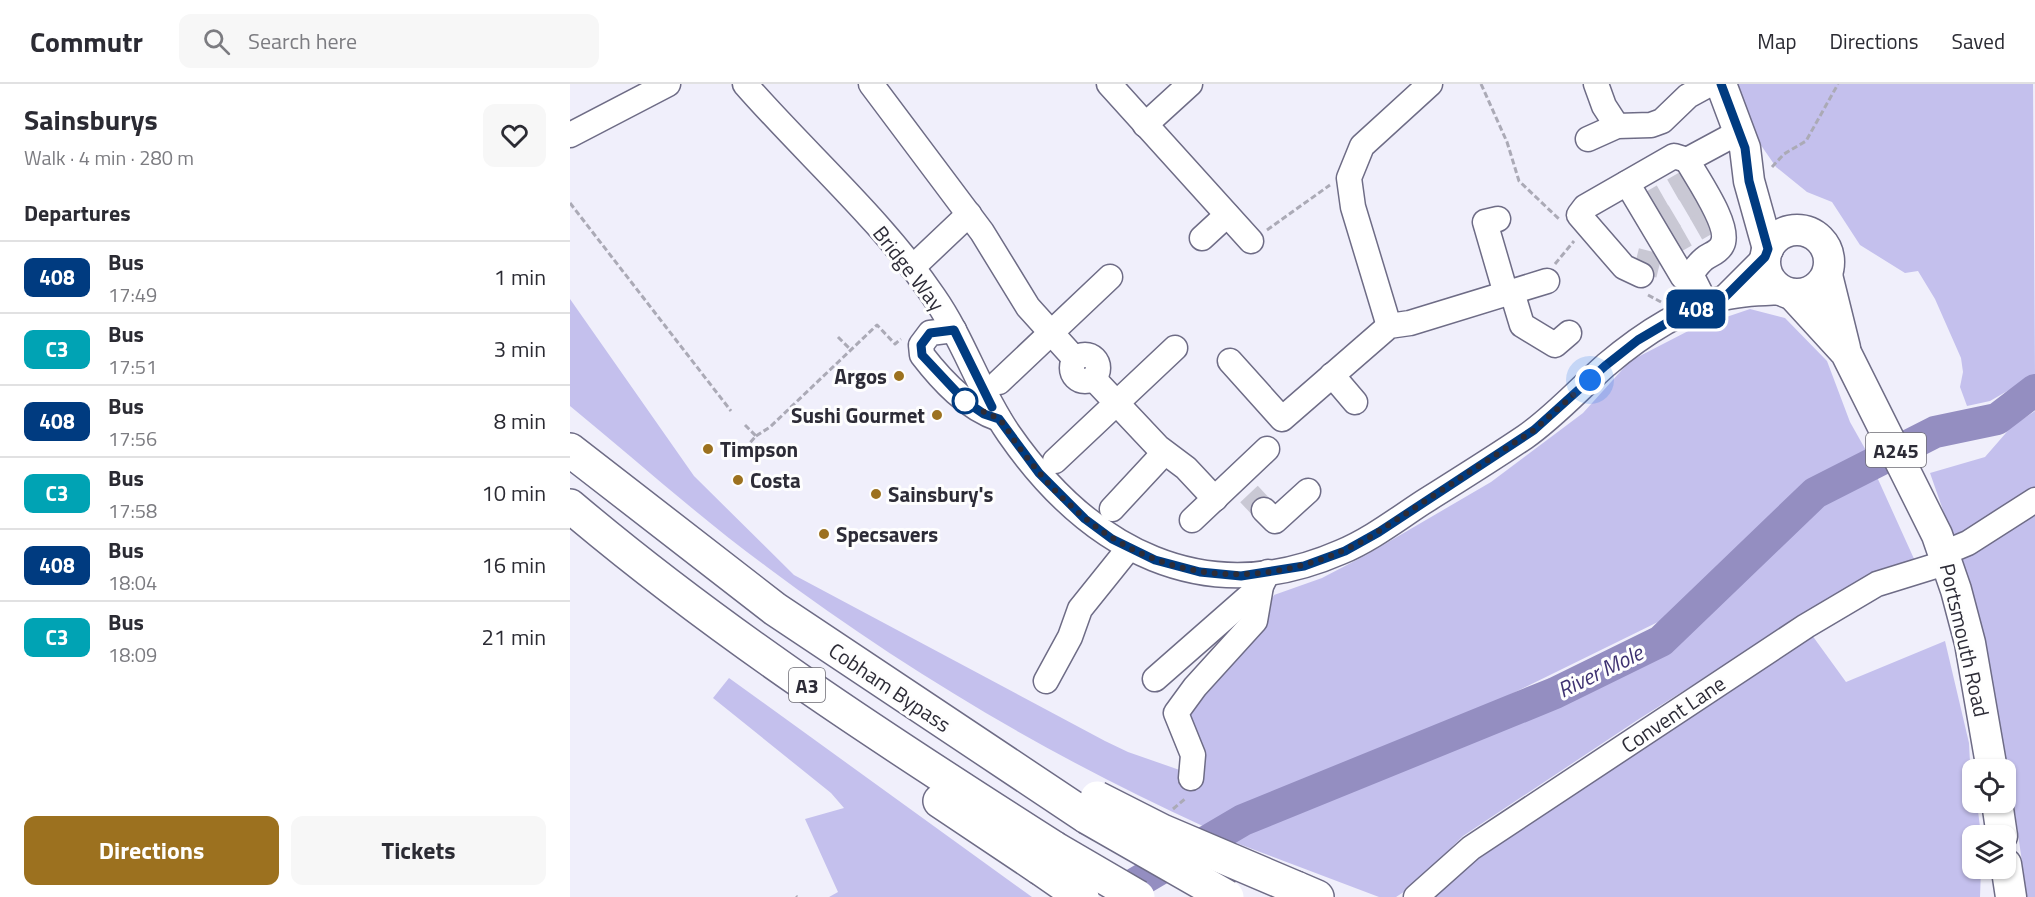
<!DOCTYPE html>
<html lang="en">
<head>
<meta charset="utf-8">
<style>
	:root { --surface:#fff; --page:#f7f7f7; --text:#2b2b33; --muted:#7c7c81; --line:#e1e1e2; --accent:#9c711f }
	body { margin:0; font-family:"Titillium Web",sans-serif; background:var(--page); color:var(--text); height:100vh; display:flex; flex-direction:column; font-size:22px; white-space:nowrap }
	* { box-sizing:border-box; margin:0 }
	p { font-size:20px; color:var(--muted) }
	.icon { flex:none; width:33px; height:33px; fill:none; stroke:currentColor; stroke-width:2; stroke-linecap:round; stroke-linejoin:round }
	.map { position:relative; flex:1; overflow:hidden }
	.details { display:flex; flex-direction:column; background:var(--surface); width:570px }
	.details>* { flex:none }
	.badge { padding:0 12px; border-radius:9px; font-size:21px; line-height:39px }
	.buttons { position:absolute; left:1392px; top:675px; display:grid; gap:12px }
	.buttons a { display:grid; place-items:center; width:54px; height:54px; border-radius:12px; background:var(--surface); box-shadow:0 2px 4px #0004; font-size:30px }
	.you { position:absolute; width:30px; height:30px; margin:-15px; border:4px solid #fff; border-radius:50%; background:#1a73e8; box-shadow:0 0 0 9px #1a73e833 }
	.map>.badge { position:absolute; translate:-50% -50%; box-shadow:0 0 0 3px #fff }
	h2 { padding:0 24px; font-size:22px; line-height:54px }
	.round { display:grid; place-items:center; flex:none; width:63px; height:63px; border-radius:12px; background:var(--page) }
	.summary { display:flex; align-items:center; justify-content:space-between; height:102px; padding:0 24px }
	h1 { font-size:28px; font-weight:700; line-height:45px }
	.action { display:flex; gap:12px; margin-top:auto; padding:12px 24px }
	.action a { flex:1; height:69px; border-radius:12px; background:var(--accent); color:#fff; font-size:24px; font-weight:700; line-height:69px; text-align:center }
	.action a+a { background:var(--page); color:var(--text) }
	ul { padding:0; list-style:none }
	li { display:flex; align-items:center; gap:18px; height:72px; padding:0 24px; border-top:2px solid var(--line) }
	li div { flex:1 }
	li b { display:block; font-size:22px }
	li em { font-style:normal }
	li .badge { min-width:66px; font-weight:700; text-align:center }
	header { display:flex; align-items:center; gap:36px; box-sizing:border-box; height:84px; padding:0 30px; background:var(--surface); border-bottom:2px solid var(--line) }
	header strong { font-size:28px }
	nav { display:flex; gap:33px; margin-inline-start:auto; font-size:21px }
	.search { width:420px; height:54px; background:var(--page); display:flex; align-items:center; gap:15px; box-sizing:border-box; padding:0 21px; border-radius:12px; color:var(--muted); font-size:22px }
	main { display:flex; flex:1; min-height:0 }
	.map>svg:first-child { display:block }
	.green { fill:#c4c0ed }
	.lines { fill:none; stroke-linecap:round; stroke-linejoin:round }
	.river { stroke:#948ec1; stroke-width:32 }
	.minor-tunnel { stroke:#c9c8d4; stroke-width:24; stroke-dasharray:24 12; stroke-linecap:butt }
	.minor-casing { stroke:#6e6c86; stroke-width:27 }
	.major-casing { stroke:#6e6c86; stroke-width:33 }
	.highway-casing { stroke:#6e6c86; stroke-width:36 }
	.path { stroke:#abaab6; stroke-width:3; stroke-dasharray:6 3; stroke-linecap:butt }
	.minor { stroke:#fff; stroke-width:24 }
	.major { stroke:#fff; stroke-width:30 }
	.highway { stroke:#fff; stroke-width:33 }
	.highway-bridge-casing { stroke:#6e6c86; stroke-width:36; stroke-linecap:butt }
	.highway-bridge { stroke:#fff; stroke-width:33 }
	.line-casing { stroke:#fff; stroke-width:14 }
	.line { stroke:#003b80; stroke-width:9 }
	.walk { stroke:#2d2c37; stroke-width:6; stroke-dasharray:0 10.8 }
	.poi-dot { fill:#9c711f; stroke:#fefefe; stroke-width:2 }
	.stop-dot { fill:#fff; stroke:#003b80; stroke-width:3 }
	.labels { text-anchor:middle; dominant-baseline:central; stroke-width:6; stroke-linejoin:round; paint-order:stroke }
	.shield { fill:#fefefe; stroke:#6c6b73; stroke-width:1.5 }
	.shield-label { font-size:20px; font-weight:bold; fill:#2d2c37 }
	.street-label { font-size:21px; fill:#2d2c37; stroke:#fefefe }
	.poi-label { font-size:21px; font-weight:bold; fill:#2d2c37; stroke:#fefefe; text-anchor:start }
	.water-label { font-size:22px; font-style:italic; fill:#3e3271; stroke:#fefefe }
</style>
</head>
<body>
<header>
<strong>Commutr</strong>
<div class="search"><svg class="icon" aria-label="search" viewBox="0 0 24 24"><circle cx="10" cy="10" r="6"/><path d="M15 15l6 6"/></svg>Search here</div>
<nav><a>Map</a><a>Directions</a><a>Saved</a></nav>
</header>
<main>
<section class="details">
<div class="summary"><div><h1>Sainsburys</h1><p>Walk · 4 min · 280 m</p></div><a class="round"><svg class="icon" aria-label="heart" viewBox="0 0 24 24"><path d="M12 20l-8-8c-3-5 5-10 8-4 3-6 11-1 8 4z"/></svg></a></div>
<h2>Departures</h2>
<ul>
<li><span class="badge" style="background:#003b80;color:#fff">408</span><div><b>Bus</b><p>17:49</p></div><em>1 min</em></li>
<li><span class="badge" style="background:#00a3b4;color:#fff">C3</span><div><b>Bus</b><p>17:51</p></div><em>3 min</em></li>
<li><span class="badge" style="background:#003b80;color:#fff">408</span><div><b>Bus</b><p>17:56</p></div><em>8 min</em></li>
<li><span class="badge" style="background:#00a3b4;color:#fff">C3</span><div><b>Bus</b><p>17:58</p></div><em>10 min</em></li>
<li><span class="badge" style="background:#003b80;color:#fff">408</span><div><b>Bus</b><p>18:04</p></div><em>16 min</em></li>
<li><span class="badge" style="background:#00a3b4;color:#fff">C3</span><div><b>Bus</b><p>18:09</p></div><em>21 min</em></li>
</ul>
<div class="action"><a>Directions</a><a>Tickets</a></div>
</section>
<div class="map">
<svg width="1465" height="813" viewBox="0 0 1465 813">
	<rect width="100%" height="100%" fill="#f0effb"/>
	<!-- green -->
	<g class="green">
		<polygon points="1165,0 1463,0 1465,291 1420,317 1397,322 1390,303 1393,288 1391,274 1365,215 1348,187 1335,189 1290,161 1262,118 1237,108 1206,83 1177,41"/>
		<path d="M0 215 124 392 224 491 535 657 558 668 624 691 616 630 696 525 704 511 752 494 796 471 921 398 1013 329 1060 277 1124 244 1180 225 1215 234 1257 277 1280 338 1298 370 1228 404 1090 537 931 615 686 718 635 743C481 673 333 585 197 483 129 433 66 376 0 322Z"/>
		<polygon points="1465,327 1465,813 1457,813 1442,708 1426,628 1387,466 1360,389 1415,373 1442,342"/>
		<polygon points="1307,393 1345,477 1210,546 1069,635 893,752 843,802 826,813 809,813 661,757 681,745 1026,605 1106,560 1251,420"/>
		<polygon points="1239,547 1276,598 1375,557 1399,659 1402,718 1407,719 1411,751 1402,752 1402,784 1411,785 1410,813 865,813 907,776"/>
		<polygon points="159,594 462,813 259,813 268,808 235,735 274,724 261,709 143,614"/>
	</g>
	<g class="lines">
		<!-- river -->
		<polyline class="river" points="557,813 566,799 673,736 985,609 1091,557 1245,409 1365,348 1427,335 1465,306"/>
		<!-- minor-tunnel -->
		<g class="minor-tunnel">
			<polyline points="1072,124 1117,98"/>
			<polyline points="1084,144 1128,118"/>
			<polyline points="1095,163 1140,137"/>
			<polyline points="1066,176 1094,183"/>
			<polyline points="679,410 694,426"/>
		</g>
		<!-- minor casing -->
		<g class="minor-casing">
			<g id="minor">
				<path d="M175 0C237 71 311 135 364 213 394 256 409 307 439 350 519 465 634 528 771 468 800 456 826 436 852 419 887 397 921 376 955 353 985 332 1009 305 1036 281 1069 253 1111 225 1153 214 1172 209 1195 209 1214 208"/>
				<polyline points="301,0 412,148 458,223 505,275"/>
				<polyline points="539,0 681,157"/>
				<polyline points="1026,0 1034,22 1047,42"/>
				<polyline points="575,41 620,0"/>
				<polyline points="0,51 98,0"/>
				<polyline points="1018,55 1047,42 1081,41 1092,37 1118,12 1140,0"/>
				<polyline points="1057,99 1113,193 1121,190"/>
				<polyline points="928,135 915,138 936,210"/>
				<polyline points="632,154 657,131"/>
				<polyline points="342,184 399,130"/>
				<polyline points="1071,191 1054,183 1009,131 1015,123 1104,72 1117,76"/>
				<polyline points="942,208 952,241 985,261 999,249"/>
				<polyline points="1155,213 1195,173"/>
				<path d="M1136 220 1121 190C1125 185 1129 179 1134 175 1140 170 1148 169 1152 161 1162 143 1126 93 1117 76L1169 48"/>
				<polyline points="819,242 783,123 779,94 792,62 860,0"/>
				<path d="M384 246 360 249 351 261 352 271C372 297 397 324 429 335"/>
				<circle cx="515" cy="284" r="13"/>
				<polyline points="660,277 712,335 819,242 840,239 977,197"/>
				<polyline points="762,291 785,318"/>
				<polyline points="523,294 588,363 616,384 645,415"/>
				<polyline points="429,298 540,193"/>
				<polyline points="485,377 605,264"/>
				<polyline points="542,425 594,369"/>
				<polyline points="694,426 705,437 738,407"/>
				<polyline points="622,436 697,365"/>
				<polyline points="1374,469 1398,459 1465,416"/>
				<polyline points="585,595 691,502"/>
				<polyline points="476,597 500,553 510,525 559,464"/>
				<polyline points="621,694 623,671 606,629 625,603 685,537 691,502 698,488"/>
				<polyline points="846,813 901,764 1236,542 1307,500 1378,478"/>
			</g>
		</g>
		<!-- major casing -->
		<g class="major-casing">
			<g id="major">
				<polyline points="1151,0 1175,64 1179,97 1198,165"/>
				<circle cx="1227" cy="178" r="32"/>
				<polyline points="1257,191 1275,264"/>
				<polyline points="1222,210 1276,269 1367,451 1386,506 1400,559 1422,686"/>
				<polyline points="1427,718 1432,752"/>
				<polyline points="1436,780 1441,813"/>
			</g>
		</g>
		<!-- highway casing -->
		<g class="highway-casing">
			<g id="highway">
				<polyline points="0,366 205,525 517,733"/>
				<path d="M0 422C151 550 318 658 484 764"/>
				<polyline points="370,717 470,784"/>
				<polyline points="726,804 747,813"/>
			</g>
		</g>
		<!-- path -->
		<g class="path">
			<polyline points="911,0 937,58 949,97 989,135"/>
			<polyline points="1202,83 1214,70 1236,57 1268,0"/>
			<polyline points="0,119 161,327"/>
			<polyline points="697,146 760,101"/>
			<polyline points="985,180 1004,157"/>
			<polyline points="1078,211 1091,218"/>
			<polyline points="268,253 281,266"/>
			<polyline points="175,341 186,352 179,360"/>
			<polyline points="186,352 200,343 307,241 325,260 331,255"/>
			<polyline points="603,725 616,714"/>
			<polyline points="226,812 227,813"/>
		</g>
		<!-- minor -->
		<use href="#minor" class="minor"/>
		<!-- major -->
		<use href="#major" class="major"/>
		<!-- highway -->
		<use href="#highway" class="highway"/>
		<!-- highway-bridge casing -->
		<g class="highway-bridge-casing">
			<g id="highway-bridge">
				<polyline points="527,714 592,747 726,804"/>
				<polyline points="517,733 657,813"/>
				<polyline points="484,764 568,813"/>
				<polyline points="470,784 512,813"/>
			</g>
		</g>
		<!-- highway-bridge -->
		<use href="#highway-bridge" class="highway-bridge"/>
	</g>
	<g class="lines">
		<!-- line casing -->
		<g class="line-casing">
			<polyline id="line" points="422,323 384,246 360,249 351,261 352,271 395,317 414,330 429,335 469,389 515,435 542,455 585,476 630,488 671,492 734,482 775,467 809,448 964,346 1035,282 1068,256 1107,233 1155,213 1195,173 1198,165 1179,97 1175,64 1151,0"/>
		</g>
		<!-- line -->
		<use href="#line" class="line"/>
		<!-- walk -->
		<path class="walk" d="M395 317C403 324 425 332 430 336 437 343 442 354 448 362 464 383 480 403 499 420 585 502 695 510 797 455L964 346 1020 296"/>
	</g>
	<!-- markers -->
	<g class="poi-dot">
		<circle cx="329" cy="292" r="6"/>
		<circle cx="367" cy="331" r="6"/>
		<circle cx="138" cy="365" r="6"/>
		<circle cx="168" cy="396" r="6"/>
		<circle cx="306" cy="410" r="6"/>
		<circle cx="254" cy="450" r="6"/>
	</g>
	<circle class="stop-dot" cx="395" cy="317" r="12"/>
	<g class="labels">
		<!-- shield labels -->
		<g class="shield">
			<rect x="1296" y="349" width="60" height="34" rx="4.5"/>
			<rect x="219" y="584" width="36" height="34" rx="4.5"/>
		</g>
		<g class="shield-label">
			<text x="1326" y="366">A245</text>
			<text x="237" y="601">A3</text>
		</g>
		<!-- street labels -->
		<g class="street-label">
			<text transform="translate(339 184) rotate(52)">Bridge Way</text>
			<text transform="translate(1395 556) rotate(77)">Portsmouth Road</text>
			<text transform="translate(320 603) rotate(34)">Cobham Bypass</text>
			<text transform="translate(1103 630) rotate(-34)">Convent Lane</text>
		</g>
		<!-- poi labels -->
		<g class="poi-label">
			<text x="317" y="292" text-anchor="end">Argos</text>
			<text x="355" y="331" text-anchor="end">Sushi Gourmet</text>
			<text x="150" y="365">Timpson</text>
			<text x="180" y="396">Costa</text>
			<text x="318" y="410">Sainsbury's</text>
			<text x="266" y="450">Specsavers</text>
		</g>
		<!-- water labels -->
		<g class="water-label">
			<text transform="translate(1030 587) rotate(-26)">River Mole</text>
		</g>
	</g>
</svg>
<div class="buttons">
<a><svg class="icon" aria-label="locate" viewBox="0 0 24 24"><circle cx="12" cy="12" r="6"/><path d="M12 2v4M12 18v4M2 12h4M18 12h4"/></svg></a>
<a><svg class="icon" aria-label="layers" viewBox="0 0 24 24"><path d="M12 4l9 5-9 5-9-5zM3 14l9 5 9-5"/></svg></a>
</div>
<div class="you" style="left:1020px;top:296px"></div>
<b class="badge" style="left:1126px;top:225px;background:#003b80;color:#fff">408</b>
</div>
</main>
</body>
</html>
